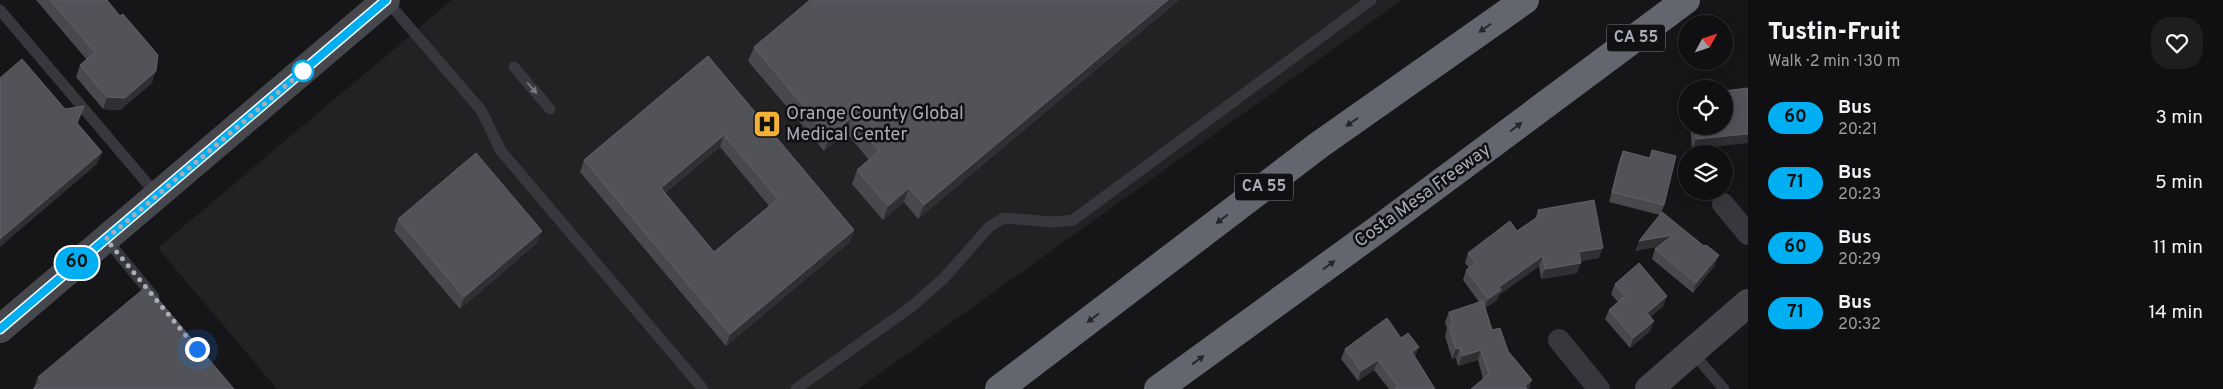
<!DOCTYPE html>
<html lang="en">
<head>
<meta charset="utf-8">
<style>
	:root { --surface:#101012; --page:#1e1e20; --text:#f1f3f6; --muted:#9c9d9f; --line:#303032 }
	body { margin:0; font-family:Overpass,sans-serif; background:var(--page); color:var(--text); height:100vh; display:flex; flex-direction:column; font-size:19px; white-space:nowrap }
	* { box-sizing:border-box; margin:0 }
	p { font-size:16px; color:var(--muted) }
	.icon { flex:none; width:28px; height:28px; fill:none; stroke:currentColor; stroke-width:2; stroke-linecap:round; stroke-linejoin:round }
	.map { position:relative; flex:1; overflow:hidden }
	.side { display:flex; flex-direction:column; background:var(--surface); width:475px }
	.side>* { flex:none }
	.badge { padding:0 10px; border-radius:16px; font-size:18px; line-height:32px }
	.needle { width:32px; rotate:50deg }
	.controls { position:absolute; left:1678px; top:15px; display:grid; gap:10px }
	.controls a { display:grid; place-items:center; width:55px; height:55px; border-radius:50%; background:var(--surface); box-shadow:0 2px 12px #0003,0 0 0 1px var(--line); font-size:25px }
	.you { position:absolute; width:25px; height:25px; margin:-12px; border:4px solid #fff; border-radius:50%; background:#1a73e8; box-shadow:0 0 0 8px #1a73e833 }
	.map>.badge { position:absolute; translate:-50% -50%; box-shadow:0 0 0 2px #fff }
	.round { display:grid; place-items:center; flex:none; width:52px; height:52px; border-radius:20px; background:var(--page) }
	.head { display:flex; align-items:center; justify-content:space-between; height:85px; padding:0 20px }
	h1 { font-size:24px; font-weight:800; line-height:38px }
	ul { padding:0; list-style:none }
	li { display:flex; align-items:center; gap:15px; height:65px; padding:0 20px }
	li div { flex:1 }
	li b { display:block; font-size:19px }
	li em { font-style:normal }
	li .badge { min-width:55px; font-weight:700; text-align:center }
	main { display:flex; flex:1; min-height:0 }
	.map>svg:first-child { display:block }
	.built { fill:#222225 }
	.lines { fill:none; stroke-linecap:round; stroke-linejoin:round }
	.lane { stroke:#37383d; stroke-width:11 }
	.street { stroke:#37383d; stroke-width:22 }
	.secondary { stroke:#45474d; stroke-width:28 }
	.highway { stroke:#63666e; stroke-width:28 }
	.wall { fill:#47494d; fill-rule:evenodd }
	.shaded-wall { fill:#2f3033 }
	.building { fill:#525359; stroke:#5f6168; fill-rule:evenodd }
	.oneway { fill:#26262a }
	.oneway2 { fill:#757881 }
	.line-casing { stroke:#fff; stroke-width:11 }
	.line { stroke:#00aff2; stroke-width:8 }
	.walk { stroke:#a8adb8; stroke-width:5; stroke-dasharray:0 9 }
	.stop-dot { fill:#fff; stroke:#00aff2; stroke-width:2.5 }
	.labels { text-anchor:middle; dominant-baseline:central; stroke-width:5; stroke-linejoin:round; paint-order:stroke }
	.shield { fill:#111113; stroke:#7b7e86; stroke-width:1 }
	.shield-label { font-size:16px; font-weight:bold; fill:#a8adb8 }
	.poi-label { font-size:18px; fill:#a8adb8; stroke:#111113; text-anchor:start }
	.street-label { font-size:18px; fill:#a8adb8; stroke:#111113 }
</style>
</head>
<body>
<main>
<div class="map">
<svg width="1748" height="389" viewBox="0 0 1748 389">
	<rect width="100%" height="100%" fill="#161618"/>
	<!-- built -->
	<polygon class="built" points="452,0 1402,0 858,389 277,389 158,248"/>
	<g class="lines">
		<!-- lane -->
		<g class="lane">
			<polyline points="386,0 481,110 501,151 703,389"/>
			<polyline points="0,10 157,195"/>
			<polyline points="514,67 550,109"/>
			<polyline points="106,239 154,297"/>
			<polyline points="1692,352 1724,389"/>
			<polyline points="796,389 911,307 944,278 990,226 1004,218 1053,222 1073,220 1371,0"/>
		</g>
		<!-- street -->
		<g class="street">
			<polyline points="1723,204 1748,234"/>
			<polyline points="1559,340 1599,389"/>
		</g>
		<!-- secondary -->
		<g class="secondary">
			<polyline points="0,329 386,0"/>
			<polyline points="1649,389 1748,303"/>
		</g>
		<!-- highway -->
		<g class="highway">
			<polyline points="999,389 1319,145 1525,0"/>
			<polyline points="1158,389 1381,227 1686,0"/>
		</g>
	</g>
	<!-- wall -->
	<g class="wall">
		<polygon points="36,0 107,0 152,83 120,110 103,109 76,77 80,65 87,60"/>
		<polygon points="1179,0 918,219 904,202 883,220 852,184 857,170 869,160 846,132 824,151 748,61 754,47"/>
		<path d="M708 56 854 230 850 242 726 346 580 172 584 160ZM720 147 769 206 714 252 665 193Z"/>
		<polygon points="1690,126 1724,126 1692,149"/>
		<polygon points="1652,150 1664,205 1661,214 1715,265 1693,293 1652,259 1655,249 1659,246 1635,251 1660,215 1609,202 1619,161 1623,151 1649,158"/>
		<polygon points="1538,210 1599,258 1581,261 1577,273 1541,279 1539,266 1499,295 1497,300 1485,308 1492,330 1508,351 1532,380 1483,379 1478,360 1458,366 1456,358 1452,359 1445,336 1447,329 1445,322 1449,312 1479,302 1463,280 1466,270 1469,268 1465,263 1468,253 1517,231 1535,219"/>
		<polygon points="398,219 537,243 460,309 394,231"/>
		<polygon points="1615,284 1667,296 1663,306 1650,317 1650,331 1630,348 1605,319 1609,310 1618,302 1611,294"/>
		<polygon points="1345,349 1415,357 1435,389 1389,389 1374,370 1358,381 1341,359"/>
		<polygon points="38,377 234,389 34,388"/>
	</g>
	<!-- shaded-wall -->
	<g class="shaded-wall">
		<polygon points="1168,0 1179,0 918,219 924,205"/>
		<polygon points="156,71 152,83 120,110 103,109 107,97"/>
		<polygon points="851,118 846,132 824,151 829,137"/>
		<polygon points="1748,134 1748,143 1692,149 1696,139"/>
		<polygon points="724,135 720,147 656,200 661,188"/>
		<polygon points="102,152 97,164 0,247 0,239"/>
		<polygon points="909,188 904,202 883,220 888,206"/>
		<polygon points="854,230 850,242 726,346 730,334"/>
		<polygon points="542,231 537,243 460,309 464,297"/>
		<polygon points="1673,235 1669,245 1635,251 1639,241"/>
		<polygon points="1603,248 1599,258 1576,262 1579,252"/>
		<polygon points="1719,255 1715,265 1693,293 1696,283"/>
		<polygon points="1543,256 1539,266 1499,295 1497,300 1484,309 1488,299 1499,287"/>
		<polygon points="1581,263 1577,273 1541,279 1545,269"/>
		<polygon points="1667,296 1663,306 1643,323 1647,313"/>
		<polygon points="1654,321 1650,331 1630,348 1633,338"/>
		<polygon points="1419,347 1415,357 1412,352"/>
		<polygon points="1460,348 1456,358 1452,359 1456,349"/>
		<polygon points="1481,350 1478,360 1458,366 1462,356"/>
		<polygon points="1378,360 1374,370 1358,381 1361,371"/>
		<polygon points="1532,380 1529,389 1524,389 1525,386"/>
	</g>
	<!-- building -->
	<g class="building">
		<polygon points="50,0 107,0 120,16 123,14 158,55 156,71 125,98 107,97 80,65 95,52"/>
		<polygon points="810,0 1168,0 924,205 909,188 888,206 857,170 879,151 851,118 829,137 754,47"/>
		<path d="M708 56 854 230 730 334 584 160ZM724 135 778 199 714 252 661 188Z"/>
		<polygon points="22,59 65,109 84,106 77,123 102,152 0,239 0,78"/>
		<polygon points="1748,88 1748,134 1696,139 1695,126 1724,126 1724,91"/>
		<polygon points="1652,150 1676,156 1664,205 1612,192 1623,151 1650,158"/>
		<polygon points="476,153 542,231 464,297 398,219"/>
		<polygon points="1594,200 1603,248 1579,252 1581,263 1545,269 1543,256 1499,287 1501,290 1488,299 1466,270 1476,263 1468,253 1510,221 1517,231 1539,216 1538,210"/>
		<polygon points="1662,212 1704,246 1706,245 1719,255 1696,283 1655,249 1673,235 1639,241"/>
		<polygon points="1639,263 1667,296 1647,313 1654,321 1633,338 1609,310 1625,296 1615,284"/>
		<polygon points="147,286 234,389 33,389 42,382 38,377"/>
		<polygon points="1483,301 1492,330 1500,328 1508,351 1532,380 1525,386 1527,389 1471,389 1489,374 1481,350 1462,356 1460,348 1456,349 1449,326 1453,324 1449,312"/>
		<polygon points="1387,318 1401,338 1408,333 1419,347 1412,352 1435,389 1396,389 1395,388 1398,387 1378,360 1361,371 1345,349"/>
	</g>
	<!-- one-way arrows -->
	<defs><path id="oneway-solid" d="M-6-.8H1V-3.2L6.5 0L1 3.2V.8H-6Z" transform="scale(1.25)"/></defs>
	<g class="oneway">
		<use href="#oneway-solid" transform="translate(1485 28) rotate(145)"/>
		<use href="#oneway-solid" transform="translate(1352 122) rotate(145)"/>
		<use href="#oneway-solid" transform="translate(1516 127) rotate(-37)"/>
		<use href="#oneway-solid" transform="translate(1222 219) rotate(143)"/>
		<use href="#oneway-solid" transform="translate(1329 265) rotate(-36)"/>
		<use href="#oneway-solid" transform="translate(1093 318) rotate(143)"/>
		<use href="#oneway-solid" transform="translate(1198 360) rotate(-36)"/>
	</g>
	<use class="oneway2" href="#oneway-solid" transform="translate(532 88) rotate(49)"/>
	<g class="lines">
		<!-- line casing -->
		<g class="line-casing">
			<polyline id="line" points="0,329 386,0"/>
		</g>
		<!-- line -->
		<use href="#line" class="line"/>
		<!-- walk -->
		<polyline class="walk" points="197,349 106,239 303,71"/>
	</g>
	<!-- icons -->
	<defs>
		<g id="hospital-square" transform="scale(1.4375)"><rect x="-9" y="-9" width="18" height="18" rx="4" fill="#f2b134" stroke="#111113"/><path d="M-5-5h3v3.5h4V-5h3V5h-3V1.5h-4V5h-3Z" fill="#111"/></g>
	</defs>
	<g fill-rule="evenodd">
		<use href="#hospital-square" x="767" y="124"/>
	</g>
	<!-- markers -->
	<circle class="stop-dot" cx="303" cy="71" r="10"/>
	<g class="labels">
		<!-- shield labels -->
		<g class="shield">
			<rect x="1607" y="24.5" width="58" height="27" rx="4"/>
			<rect x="1235" y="173.5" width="58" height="27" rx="4"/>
		</g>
		<g class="shield-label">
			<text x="1636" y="38">CA 55</text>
			<text x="1264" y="187">CA 55</text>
		</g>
		<!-- poi labels -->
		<g class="poi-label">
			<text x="786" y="114">Orange County Global<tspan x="786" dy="21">Medical Center</tspan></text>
		</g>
		<!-- street labels -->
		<g class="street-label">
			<text transform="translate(1423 196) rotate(-36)">Costa Mesa Freeway</text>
		</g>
	</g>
</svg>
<div class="controls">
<a><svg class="needle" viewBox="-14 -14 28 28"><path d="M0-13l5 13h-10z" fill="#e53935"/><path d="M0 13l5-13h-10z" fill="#9c9d9f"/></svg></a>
<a><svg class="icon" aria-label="locate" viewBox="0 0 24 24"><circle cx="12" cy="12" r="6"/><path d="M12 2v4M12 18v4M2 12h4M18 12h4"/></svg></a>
<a><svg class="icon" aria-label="layers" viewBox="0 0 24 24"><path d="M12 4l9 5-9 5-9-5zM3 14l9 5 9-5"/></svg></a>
</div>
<div class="you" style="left:197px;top:349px"></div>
<b class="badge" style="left:77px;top:263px;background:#00aff2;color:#111">60</b>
</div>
<section class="side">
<div class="head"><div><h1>Tustin-Fruit</h1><p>Walk · 2 min · 130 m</p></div><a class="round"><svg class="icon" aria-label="heart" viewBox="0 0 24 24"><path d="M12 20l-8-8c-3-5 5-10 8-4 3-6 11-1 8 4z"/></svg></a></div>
<ul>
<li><span class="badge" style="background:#00aff2;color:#111">60</span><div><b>Bus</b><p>20:21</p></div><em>3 min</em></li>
<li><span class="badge" style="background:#00aff2;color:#111">71</span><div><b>Bus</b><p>20:23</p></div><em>5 min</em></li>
<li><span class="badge" style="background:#00aff2;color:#111">60</span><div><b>Bus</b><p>20:29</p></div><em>11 min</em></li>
<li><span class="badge" style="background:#00aff2;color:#111">71</span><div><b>Bus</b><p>20:32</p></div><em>14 min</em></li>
</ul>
</section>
</main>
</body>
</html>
